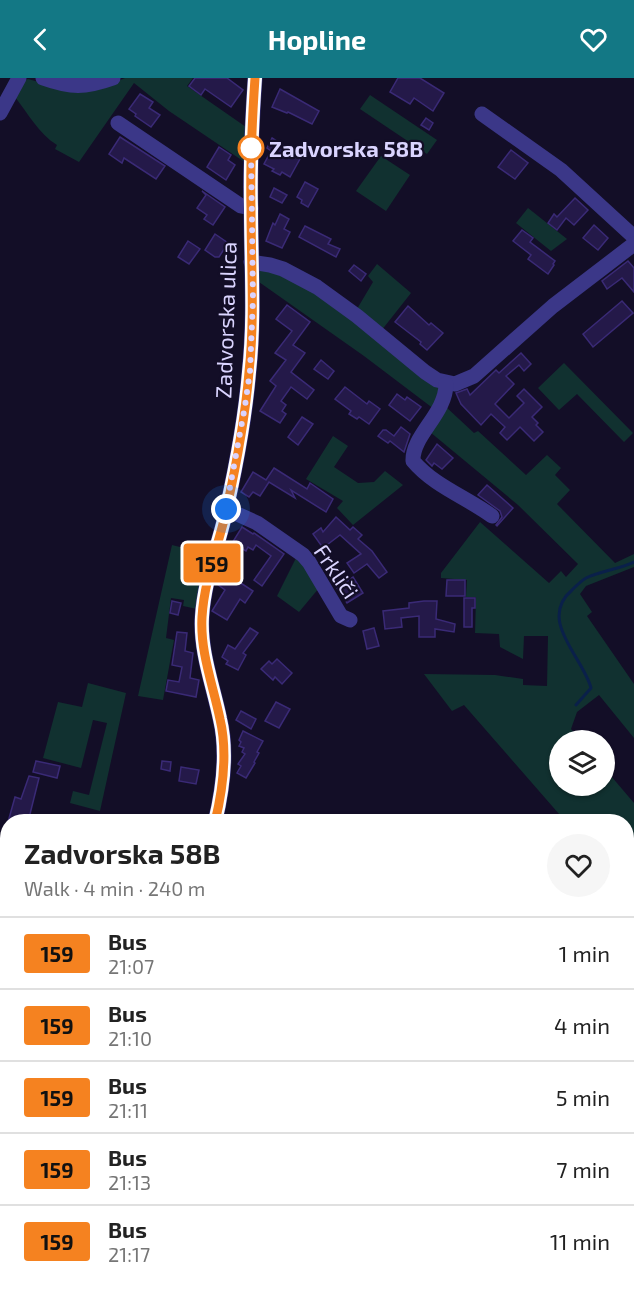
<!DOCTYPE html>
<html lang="en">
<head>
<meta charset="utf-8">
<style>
	:root { --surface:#fff; --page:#f6f6f6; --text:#222; --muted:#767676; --line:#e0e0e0; --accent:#137885 }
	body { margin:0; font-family:"Exo 2",sans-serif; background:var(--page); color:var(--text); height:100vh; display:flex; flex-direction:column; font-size:22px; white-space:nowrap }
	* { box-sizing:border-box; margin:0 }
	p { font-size:20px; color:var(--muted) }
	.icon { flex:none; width:33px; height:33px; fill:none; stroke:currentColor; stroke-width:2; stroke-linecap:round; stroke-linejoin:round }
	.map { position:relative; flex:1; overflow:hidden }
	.panel { position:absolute; left:0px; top:736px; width:634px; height:476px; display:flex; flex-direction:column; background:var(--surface); border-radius:24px 24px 0 0; box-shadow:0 2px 4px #0004 }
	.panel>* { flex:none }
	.badge { padding:0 12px; border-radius:4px; font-size:21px; line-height:39px }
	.buttons { position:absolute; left:549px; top:652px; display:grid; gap:12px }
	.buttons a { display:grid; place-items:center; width:66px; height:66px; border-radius:50%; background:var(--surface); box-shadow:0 2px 4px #0004; font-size:30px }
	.you { position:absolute; width:30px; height:30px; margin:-15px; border:4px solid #fff; border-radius:50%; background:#1a73e8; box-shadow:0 0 0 9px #1a73e833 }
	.map>.badge { position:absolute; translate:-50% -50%; box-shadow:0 0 0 3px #fff }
	.round { display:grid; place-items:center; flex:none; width:63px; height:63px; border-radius:32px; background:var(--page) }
	.overview { display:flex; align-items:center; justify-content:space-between; height:102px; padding:0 24px }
	h1 { font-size:28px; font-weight:700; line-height:45px }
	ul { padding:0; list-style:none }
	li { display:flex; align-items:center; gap:18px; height:72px; padding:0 24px; border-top:2px solid var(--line) }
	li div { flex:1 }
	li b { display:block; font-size:22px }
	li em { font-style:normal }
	li .badge { min-width:66px; font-weight:700; text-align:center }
	header { display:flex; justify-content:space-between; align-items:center; height:78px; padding:0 24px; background:var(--accent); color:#fff; font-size:27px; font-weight:700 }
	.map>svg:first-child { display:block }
	.green { fill:#113130 }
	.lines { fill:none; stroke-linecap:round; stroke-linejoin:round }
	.stream { stroke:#0a204a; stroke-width:3 }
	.building { fill:#241949; stroke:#3a2a76; stroke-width:1.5 }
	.minor { stroke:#3b3788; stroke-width:15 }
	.line-casing { stroke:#fff; stroke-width:14 }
	.line { stroke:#f58220; stroke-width:9 }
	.walk { stroke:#dad4ff; stroke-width:6; stroke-dasharray:0 10.8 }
	.stop-dot { fill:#fff; stroke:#f58220; stroke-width:3 }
	.labels { text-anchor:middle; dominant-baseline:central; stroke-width:4.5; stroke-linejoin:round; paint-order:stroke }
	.stop-label { font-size:22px; font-weight:bold; fill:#dad4ff; stroke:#130e27; text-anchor:start }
	.street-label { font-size:22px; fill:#dad4ff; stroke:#130e27 }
</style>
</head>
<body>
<header><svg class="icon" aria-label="back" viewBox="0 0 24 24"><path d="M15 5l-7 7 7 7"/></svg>Hopline<svg class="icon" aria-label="heart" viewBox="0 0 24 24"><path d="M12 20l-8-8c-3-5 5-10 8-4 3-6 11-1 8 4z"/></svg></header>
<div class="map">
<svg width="634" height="1211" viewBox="0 0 634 1211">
	<rect width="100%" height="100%" fill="#130e27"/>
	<!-- green -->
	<g class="green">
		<path d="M125 0H193L187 8 246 49V85L169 33 134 5 79 84 55 71 57 67C39 56 27 34 15 19L23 3 28 1 49 7H108Z"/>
		<polygon points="370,17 437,62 427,76 360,31"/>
		<polygon points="381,78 410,97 386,133 356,113"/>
		<polygon points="528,130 567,161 551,173 516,145"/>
		<polygon points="377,186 411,215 381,253 357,231 373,204 368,198"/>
		<polygon points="259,192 273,194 317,215 439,310 434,331 364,278 259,204"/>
		<polygon points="564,285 633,355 624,364 577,316 559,332 538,310"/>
		<polygon points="445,328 474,355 478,353 526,397 547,377 561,390 555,397 570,412 557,426 615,485 634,476 634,489 586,508 580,516 592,534 587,538 634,606 634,660 599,617 577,634 571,651 581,663 560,663 560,708 604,708 605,691 634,725 634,853 627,848 627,744 566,744 464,627 452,633 424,596 495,597 523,601 523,607 547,608 548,558 524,558 523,581 500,569 499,556 475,555 476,519 466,519 467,502 441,500 441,495 480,444 549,505 561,493 566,499 578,486 518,427 430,354"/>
		<polygon points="333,358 348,368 334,389 358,405 374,404 385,393 403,407 353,447 337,430 343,423 306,401"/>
		<polygon points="172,467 208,476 197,531 183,528 184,522 171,520 166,560 174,562 163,622 138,618"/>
		<polygon points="297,478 319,510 299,534 277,518"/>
		<polygon points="88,605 126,615 100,733 70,725 73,713 89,717 107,645 93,642 81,690 43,680 58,624 82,629"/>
		<polygon points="627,910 634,914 634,956 627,951"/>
		<polygon points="7,935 7,1085 0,1082 0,950"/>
		<polygon points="627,1151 634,1157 634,1198 627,1192"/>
		<polygon points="392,1205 461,1205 460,1211 396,1211"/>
	</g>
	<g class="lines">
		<!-- stream -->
		<path class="stream" d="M576 627 591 610C583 579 537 542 572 512 576 508 581 503 586 500 601 493 619 491 634 484"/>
	</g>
	<!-- building -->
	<g class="building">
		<polygon points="195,0 227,0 243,12 231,29 205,11 201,17 189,8"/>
		<polygon points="398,0 420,0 444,15 433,33 414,20 410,26 390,14"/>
		<polygon points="280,11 319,33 312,46 288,34 287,35 272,29"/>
		<polygon points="140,16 153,24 149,30 160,37 151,49 135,38 136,36 129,31"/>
		<polygon points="426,40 433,45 429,52 421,47"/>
		<polygon points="120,59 165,88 156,101 124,80 122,85 109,76"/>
		<polygon points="272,60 301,79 290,99 282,94 280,97 272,93 274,91 264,86 271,73 267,70"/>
		<polygon points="219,69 231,77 228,82 235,87 226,102 207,89"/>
		<polygon points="511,72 528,85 515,101 498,89"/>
		<polygon points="305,104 318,111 308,129 301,125 302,122 297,119"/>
		<polygon points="274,110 287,117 282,125 270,119"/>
		<polygon points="202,113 225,129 213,147 204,141 207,137 197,130 206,117"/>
		<polygon points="575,120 588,132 574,147 566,140 557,152 548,145 554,136 557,139"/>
		<polygon points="280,136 289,141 284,151 290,154 282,170 266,163 273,145 275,147"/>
		<polygon points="594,147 608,160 598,172 583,160"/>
		<polygon points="305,148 331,161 328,166 340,171 336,179 299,159"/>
		<polygon points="522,152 533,160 530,164 555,183 553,186 554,187 548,196 528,181 531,177 513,163"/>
		<polygon points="215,156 228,165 219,179 215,179 205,172"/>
		<polygon points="188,163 200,171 189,186 178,179"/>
		<polygon points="628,183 634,190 634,214 622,200 607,211 602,203"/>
		<polygon points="354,187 366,196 361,203 349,193"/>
		<polygon points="622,223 633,235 593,269 583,256"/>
		<polygon points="287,227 310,244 293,267 305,275 291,294 314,312 307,321 291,309 281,323 286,327 282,333 286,336 280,345 260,333 276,308 270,303 286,282 275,275 292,253 276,241"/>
		<polygon points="408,228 429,247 431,245 443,255 427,272 420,266 421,264 395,244"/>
		<polygon points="521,275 531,286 524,293 519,287 506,298 514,306 495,326 509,340 524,325 517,318 524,311 542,329 532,339 538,345 536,347 543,354 534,363 520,349 507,362 500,355 505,349 491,336 481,347 461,326 456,315 467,311 470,317 496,292 499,295"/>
		<polygon points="321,282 334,293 328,301 314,291"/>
		<polygon points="345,309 367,326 369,323 380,331 369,346 359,339 357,341 349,336 351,333 335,321"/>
		<polygon points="397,316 405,322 407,319 421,329 410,343 389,327"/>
		<polygon points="302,339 313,346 298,367 288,359"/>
		<polygon points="401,349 410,356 404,374 390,363 388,365 378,358 383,352 386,352 394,358"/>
		<polygon points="437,366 453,380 442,391 434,385 432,388 426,382"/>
		<polygon points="274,390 307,411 310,405 333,421 326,434 291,412 295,420 269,404 260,418 253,414 249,419 241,414 253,394 266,402"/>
		<polygon points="487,407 513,430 497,448 496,447 502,439 500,433 478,417"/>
		<polygon points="336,439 350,452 353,449 362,457 358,461 372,473 387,494 379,500 367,486 354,495 347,485 361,476 340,457 323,470 313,456 321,450 323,454"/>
		<polygon points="242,449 253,456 254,455 284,476 262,508 254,502 271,478 256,467 253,472 248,469 246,473 241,470 237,476 229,470"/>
		<polygon points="224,494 253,513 245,525 240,521 227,542 212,533 225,512 217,506"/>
		<polygon points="353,499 363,515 347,525 337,510"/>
		<polygon points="447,502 465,502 465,518 446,518"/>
		<polygon points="464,520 475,520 475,530 472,530 472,549 464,549"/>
		<polygon points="172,523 181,525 178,537 170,535"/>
		<polygon points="424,523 437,523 436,541 455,546 454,554 435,551 435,559 419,559 419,538 401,540 402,549 385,551 383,533 409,530 409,525"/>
		<polygon points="250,550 258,555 243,575 246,577 238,592 226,586 228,583 222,579 228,567 235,571"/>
		<polygon points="374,550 379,568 367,571 363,553"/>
		<polygon points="177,554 187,555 185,573 193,575 190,600 199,602 196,619 166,613 168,602 179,604 182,589 172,587"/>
		<polygon points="277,581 292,595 282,606 275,599 273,602 261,591 269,583 272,586"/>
		<polygon points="276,624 290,631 279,650 265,643"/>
		<polygon points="241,633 256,641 251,651 236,642"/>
		<polygon points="243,653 263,663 257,674 259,675 254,684 255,685 246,700 237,695 241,688 238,686 245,676 242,674 244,670 239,668 241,664 239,662"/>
		<polygon points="36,683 60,688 57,700 33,694"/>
		<polygon points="162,683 171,684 170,693 161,691"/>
		<polygon points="181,689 199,692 196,706 179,703"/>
		<polygon points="29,698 39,700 28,744 8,744 15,719 21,721"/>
		<polygon points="0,801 8,804 8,822 0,819"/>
		<polygon points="0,1188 8,1192 8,1202 0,1199"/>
	</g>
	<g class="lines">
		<!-- minor -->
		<g class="minor">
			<path d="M43 0C71 10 85 10 113 0"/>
			<polyline points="0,35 19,0"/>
			<polyline points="482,36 561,92 634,159"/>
			<polyline points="118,45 241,128 251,130"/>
			<polyline points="251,184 270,187 283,191 317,209 357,238 425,294 437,302 455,306 474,298 553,228 634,166"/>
			<path d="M446 306C446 336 412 357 413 383 434 408 466 419 492 438"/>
			<polyline points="226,431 257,445 303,477 309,484 341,538 350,542"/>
			<path d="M215 744C223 711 228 675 220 641 213 607 200 574 202 539 204 505 216 474 224 442 235 394 245 343 249 294 255 240 251 186 251 131 250 87 252 44 255 0"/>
			<polyline points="0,791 8,794"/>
			<polyline points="0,1139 8,1142"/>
			<polyline points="122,1204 123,1211"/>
		</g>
	</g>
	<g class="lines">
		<!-- line casing -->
		<g class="line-casing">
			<path id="line" d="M215 744C223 711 228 675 220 641 213 607 200 574 202 539 204 505 216 474 224 442 235 394 245 343 249 294 255 240 251 186 251 131 250 87 252 44 255 0"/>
		</g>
		<!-- line -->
		<use href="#line" class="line"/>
		<!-- walk -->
		<polyline class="walk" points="226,431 245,328 250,293 253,221 251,70"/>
	</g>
	<!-- markers -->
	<circle class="stop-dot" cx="251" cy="70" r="12"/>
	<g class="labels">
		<!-- stop labels -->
		<g class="stop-label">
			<text x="269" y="70">Zadvorska 58B</text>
		</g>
		<!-- street labels -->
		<g class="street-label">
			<text transform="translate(225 242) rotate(-88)">Zadvorska ulica</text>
			<text transform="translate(337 493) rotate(56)">Frkliči</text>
		</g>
	</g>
</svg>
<div class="buttons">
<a><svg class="icon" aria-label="layers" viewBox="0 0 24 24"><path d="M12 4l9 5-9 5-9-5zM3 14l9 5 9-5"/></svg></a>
</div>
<div class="you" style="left:226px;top:431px"></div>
<b class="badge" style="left:212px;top:485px;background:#f58220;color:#111">159</b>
<section class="panel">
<div class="overview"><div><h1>Zadvorska 58B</h1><p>Walk · 4 min · 240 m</p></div><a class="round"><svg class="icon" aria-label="heart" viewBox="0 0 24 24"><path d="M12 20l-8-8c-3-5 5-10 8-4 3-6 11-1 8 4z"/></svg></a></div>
<ul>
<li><span class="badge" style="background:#f58220;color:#111">159</span><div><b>Bus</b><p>21:07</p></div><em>1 min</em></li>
<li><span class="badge" style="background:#f58220;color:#111">159</span><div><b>Bus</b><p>21:10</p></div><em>4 min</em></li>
<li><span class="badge" style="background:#f58220;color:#111">159</span><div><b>Bus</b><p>21:11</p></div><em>5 min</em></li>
<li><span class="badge" style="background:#f58220;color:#111">159</span><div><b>Bus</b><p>21:13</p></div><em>7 min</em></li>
<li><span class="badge" style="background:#f58220;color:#111">159</span><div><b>Bus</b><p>21:17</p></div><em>11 min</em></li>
</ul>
</section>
</div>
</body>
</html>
